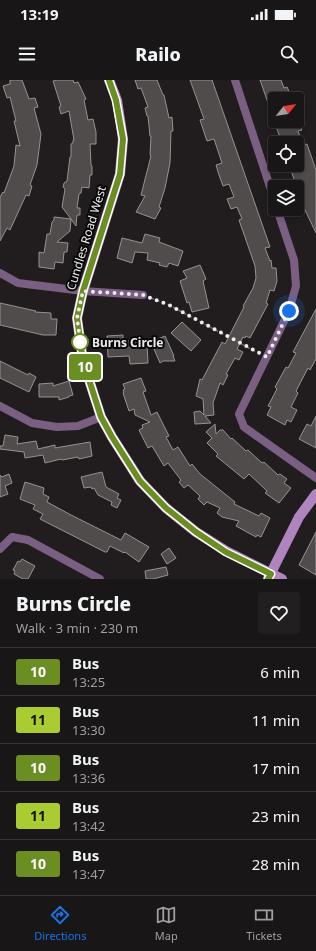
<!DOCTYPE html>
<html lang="en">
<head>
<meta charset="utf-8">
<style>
	:root { --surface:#191617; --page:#221f20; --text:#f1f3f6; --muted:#9f9fa1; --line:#373536; --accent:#1a73e8 }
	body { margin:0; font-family:"Noto Sans",sans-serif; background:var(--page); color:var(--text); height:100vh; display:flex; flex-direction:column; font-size:15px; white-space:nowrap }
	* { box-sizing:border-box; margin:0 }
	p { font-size:13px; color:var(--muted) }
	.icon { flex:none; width:22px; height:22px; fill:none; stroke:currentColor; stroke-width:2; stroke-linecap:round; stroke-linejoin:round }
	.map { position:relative; height:499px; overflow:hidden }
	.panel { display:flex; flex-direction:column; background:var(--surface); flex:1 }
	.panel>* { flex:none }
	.badge { padding:0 8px; border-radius:3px; font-size:14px; line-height:26px }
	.needle { width:26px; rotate:60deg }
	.buttons { position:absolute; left:268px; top:12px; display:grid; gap:8px }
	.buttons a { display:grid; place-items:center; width:36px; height:36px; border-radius:4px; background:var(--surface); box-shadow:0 2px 6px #0003,0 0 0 1px var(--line); font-size:20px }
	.you { position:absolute; width:20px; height:20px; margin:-10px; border:3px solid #fff; border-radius:50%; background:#1a73e8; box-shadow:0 0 0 6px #1a73e833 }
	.map>.badge { position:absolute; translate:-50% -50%; box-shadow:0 0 0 2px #fff }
	.round { display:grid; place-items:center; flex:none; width:42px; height:42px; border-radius:4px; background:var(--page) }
	.headline { display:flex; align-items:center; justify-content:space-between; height:68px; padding:0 16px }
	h1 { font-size:19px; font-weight:800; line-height:30px }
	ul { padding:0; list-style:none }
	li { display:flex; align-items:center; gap:12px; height:48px; padding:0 16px; border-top:1px solid var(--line) }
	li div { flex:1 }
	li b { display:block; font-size:15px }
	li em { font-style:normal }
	li .badge { min-width:44px; font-weight:700; text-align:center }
	.status { display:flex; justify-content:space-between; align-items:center; height:28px; padding:0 20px; background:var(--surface); direction:ltr }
	.status svg { height:11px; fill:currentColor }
	header { display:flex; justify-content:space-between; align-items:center; height:52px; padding:0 16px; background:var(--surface); font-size:18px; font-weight:800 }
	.tab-bar { display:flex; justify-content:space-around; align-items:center; height:56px; border-top:1px solid var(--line); background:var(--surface); font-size:11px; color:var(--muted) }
	.tab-bar a { display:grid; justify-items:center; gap:2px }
	.tab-bar .current { color:var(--accent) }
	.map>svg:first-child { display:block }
	.building { fill:#504c4c; stroke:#969192 }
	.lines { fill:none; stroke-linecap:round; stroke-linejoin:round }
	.path { stroke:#6d696b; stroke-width:1.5; stroke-dasharray:3 3; stroke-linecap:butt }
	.street { stroke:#7b5f83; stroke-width:8 }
	.secondary { stroke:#b084be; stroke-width:10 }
	.line-casing { stroke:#fff; stroke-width:9 }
	.line { stroke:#6b8e23; stroke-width:6 }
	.walk { stroke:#edebec; stroke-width:4; stroke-dasharray:0 7.2 }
	.stop-dot { fill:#fff; stroke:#6b8e23; stroke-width:2 }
	.labels { text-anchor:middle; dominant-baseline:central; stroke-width:4; stroke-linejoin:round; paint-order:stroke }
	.street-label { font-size:12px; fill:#edebec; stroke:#090809 }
	.stop-label { font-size:12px; font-weight:bold; fill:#edebec; stroke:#090809; text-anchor:start }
</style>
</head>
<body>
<div class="status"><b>13:19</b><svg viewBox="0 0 49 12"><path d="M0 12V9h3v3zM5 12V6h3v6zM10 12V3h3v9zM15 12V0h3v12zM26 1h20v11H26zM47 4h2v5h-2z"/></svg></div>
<header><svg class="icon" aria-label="menu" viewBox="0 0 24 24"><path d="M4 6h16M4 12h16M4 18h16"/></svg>Railo<svg class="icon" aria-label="search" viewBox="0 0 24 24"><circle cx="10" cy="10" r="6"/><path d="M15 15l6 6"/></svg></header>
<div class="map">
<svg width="316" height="499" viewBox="0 0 316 499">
	<rect width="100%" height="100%" fill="#211d1f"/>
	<!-- building -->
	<g class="building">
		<polygon points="10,0 22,0 29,19 35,18 38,27 34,28 41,54 37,85 30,105 32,106 29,116 26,115 10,150 7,148 0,161 0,117 3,112 4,113 14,86 16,65 20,66 14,41 16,41 10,17 7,18 3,6 10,4"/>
		<polygon points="57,0 73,0 74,3 78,2 86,19 84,20 88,40 93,39 96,52 96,64 90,64 91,85 92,86 92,95 90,95 89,108 82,107 81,113 79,114 77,128 80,128 80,135 77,135 76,146 71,139 70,151 57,162 68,163 67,172 64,172 63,183 55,182 54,189 39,187 39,172 44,173 47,154 50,154 52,142 54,140 54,137 71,139 62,127 65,109 63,107 64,103 67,101 70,77 71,77 71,64 73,63 73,60 74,60 69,31 61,34 59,27 61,26 53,1"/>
		<polygon points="135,0 157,0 163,15 164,15 169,38 172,37 173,51 171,51 170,83 165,108 159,127 161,128 155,139 136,132 145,116 141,115 151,76 150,75 151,56 150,56 148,36 147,36 145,28 148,27 141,8 138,9"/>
		<polygon points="190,0 212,0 270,167 265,168 270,181 271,180 272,188 276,188 277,201 274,211 270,210 266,223 268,224 250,258 246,256 245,258 243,257 237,269 243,272 239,280 235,278 226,294 228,295 223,305 220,303 213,323 214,335 205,336 211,343 195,344 194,332 200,331 204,335 203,319 196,316 200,299 202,300 222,262 225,264 244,227 243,226 253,208 256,198 255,186 239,140 242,139 237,127 231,129 227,119 234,117 229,104 223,106 219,95 216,85 222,83 214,59 207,61 200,40 204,39"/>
		<polygon points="260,0 281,0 284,8 287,7 291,16 283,19 275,19 275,39 274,40"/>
		<polygon points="274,41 299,41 302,50 298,51 303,65 307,64 316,90 316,153 305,130 289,85 297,85 297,63 282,63"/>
		<polygon points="145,154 160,158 159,162 183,171 178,186 169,183 167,187 159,185 160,183 147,180 148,173 135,172 132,183 117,178 122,158 142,163"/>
		<polygon points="200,185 206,199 203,201 209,228 192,232 189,222 187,223 180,201 187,198 183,191"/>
		<polygon points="0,223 36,231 35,232 51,233 51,239 57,239 56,255 43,255 0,245"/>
		<polygon points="316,229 316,279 310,290 308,288 296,311 298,313 291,327 297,330 291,342 287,340 285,345 267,335 271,327 268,326 277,309 275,307 286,287 288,288 296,273 293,272"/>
		<polygon points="182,242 201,260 191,271 171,253"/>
		<polygon points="123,255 123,261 137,260 138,263 147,263 148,283 130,284 129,276 108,277 107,256"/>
		<polygon points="165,256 174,276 173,276 175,281 163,281 160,283 151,262"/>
		<polygon points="0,281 28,295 29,293 36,297 29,312 0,298"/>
		<polygon points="141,298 146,311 143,312 151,335 157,332 169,356 166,357 173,370 178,367 190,386 192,384 200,394 235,422 234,424 259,436 261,433 270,438 261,457 257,455 256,457 236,446 239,441 222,437 217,433 220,428 207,422 204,425 198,419 200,416 188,405 184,408 179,402 181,400 168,383 164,386 152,366 148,368 139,350 143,348 142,345 150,342 135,335 134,329 129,331 123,313 124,312 123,310 125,309 123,304"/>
		<polygon points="69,301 73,315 69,316 69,317 59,320 59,317 39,317 39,304 53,303 53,306"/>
		<polygon points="316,336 316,368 299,359 307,344 311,346"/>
		<polygon points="215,344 216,354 220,350 223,350 231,359 232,358 246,371 248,370 262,383 264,382 278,395 280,394 287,399 284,403 291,408 279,423 265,413 267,411 249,394 244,399 216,376 218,374 207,363 212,358 206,352"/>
		<polygon points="5,355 18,357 17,364 36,361 38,369 55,365 55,368 90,362 92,376 79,379 78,377 62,380 61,379 45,383 43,375 25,378 24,372 0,369 0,366 3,366"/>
		<polygon points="102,392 106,407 119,414 117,418 121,420 117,428 111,425 112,422 98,415 94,408 92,409 91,407 84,408 81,397"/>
		<polygon points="9,394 12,403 5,406 8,414 0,417 0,395 2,397"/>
		<polygon points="25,402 44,408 43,414 49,417 47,422 71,435 121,460 125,453 149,467 139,482 125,472 124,473 110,466 107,472 105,472 40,439 43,434 33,429 35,425 20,419"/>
		<polygon points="316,452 316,495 299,485"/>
		<polygon points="169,468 176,478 167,484 161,474"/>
		<polygon points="22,479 35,486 28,499 23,499 14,494 15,491 13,490 18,481 20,482"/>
		<polygon points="166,487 168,495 153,499 146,499 145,491"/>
	</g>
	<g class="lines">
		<!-- path -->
		<polyline class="path" points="151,218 169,225 260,274"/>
		<!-- street -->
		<g class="street">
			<polyline points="235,0 275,122"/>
			<polyline points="277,129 294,180 296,206 289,231 239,334 244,347 316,398"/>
			<polyline points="0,193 18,203 83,211 143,215"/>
			<polyline points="0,326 32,343 57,347 78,346 101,337"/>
			<polyline points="0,469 12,457 28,460 100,499"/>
		</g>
		<!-- secondary -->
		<g class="secondary">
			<polyline points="109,0 117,20 123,59 120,94 83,211 77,238 83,281 101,337 112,357 140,401 166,428 196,452 226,471 282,499"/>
			<polyline points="268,499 299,437 316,414"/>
		</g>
	</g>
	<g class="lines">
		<!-- line casing -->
		<g class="line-casing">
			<polyline id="line" points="109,0 116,20 123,59 120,94 83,211 77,238 83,281 101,337 112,357 140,401 166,428 196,452 226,472 271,494 268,499"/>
		</g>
		<!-- line -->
		<use href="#line" class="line"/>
		<!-- walk -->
		<polyline class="walk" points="80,262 81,267 77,238 83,211 143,215 169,225 267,277 289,231"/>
	</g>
	<!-- markers -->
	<circle class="stop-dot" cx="80" cy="262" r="8"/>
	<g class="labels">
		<!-- street labels -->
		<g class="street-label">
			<text transform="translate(86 158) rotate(-73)">Cundles Road West</text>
		</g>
		<!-- stop labels -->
		<g class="stop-label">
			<text x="92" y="262">Burns Circle</text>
		</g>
	</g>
</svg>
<div class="buttons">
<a><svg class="needle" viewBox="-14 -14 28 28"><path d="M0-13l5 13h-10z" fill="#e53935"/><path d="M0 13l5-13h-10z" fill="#9f9fa1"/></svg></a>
<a><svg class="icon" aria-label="locate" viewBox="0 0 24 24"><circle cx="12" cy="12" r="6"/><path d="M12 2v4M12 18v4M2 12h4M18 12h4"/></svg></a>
<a><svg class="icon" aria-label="layers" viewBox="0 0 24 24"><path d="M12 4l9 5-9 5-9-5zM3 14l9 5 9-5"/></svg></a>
</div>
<div class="you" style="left:289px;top:231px"></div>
<b class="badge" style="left:85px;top:287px;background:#6b8e23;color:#fff">10</b>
</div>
<section class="panel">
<div class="headline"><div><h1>Burns Circle</h1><p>Walk · 3 min · 230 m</p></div><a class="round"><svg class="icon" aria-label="heart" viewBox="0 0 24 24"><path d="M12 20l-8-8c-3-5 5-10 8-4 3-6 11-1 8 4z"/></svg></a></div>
<ul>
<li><span class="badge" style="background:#6b8e23;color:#fff">10</span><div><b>Bus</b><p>13:25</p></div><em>6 min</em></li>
<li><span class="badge" style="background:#ac3;color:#111">11</span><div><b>Bus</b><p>13:30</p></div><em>11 min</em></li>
<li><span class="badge" style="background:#6b8e23;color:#fff">10</span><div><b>Bus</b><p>13:36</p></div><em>17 min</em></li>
<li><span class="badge" style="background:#ac3;color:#111">11</span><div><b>Bus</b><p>13:42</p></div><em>23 min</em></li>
<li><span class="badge" style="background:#6b8e23;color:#fff">10</span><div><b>Bus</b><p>13:47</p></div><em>28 min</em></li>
</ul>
</section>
<nav class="tab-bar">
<a class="current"><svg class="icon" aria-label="directions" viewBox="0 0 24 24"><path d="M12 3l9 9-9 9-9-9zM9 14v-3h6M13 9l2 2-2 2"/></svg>Directions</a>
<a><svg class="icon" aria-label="map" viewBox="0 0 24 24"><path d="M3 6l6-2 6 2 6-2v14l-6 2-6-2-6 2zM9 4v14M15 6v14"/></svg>Map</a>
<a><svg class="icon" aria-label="tickets" viewBox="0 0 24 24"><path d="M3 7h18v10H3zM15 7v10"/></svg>Tickets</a>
</nav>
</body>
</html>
